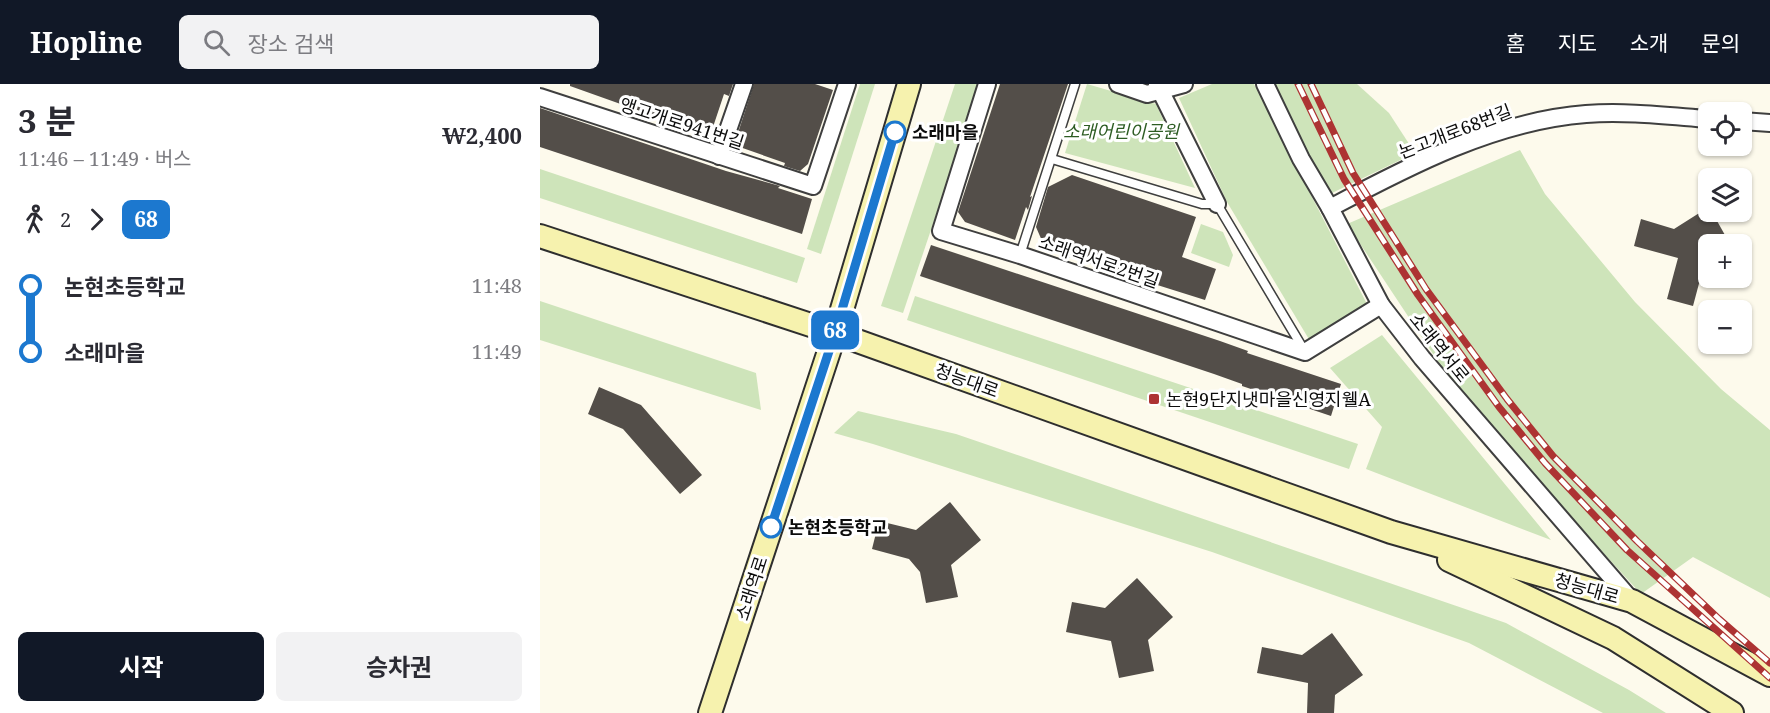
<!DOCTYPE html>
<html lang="ko">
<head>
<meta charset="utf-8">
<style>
	:root { --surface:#fff; --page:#f2f2f3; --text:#2b2b33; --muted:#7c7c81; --accent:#111827 }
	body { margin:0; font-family:"Noto Serif","Noto Sans KR",serif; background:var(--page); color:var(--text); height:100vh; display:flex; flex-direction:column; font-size:22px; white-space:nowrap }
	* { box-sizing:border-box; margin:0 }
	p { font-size:20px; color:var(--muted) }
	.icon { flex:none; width:33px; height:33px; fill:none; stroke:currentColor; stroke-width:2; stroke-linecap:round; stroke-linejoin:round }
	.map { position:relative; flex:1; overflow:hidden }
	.side { display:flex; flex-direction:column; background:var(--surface); width:540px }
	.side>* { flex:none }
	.badge { padding:0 12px; border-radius:9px; font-size:21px; line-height:39px }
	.fabs { position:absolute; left:1158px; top:18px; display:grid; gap:12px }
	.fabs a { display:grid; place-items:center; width:54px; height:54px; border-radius:9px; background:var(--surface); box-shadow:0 2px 4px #0004; font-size:30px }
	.map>.badge { position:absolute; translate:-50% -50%; box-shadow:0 0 0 3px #fff }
	.legs { display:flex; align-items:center; gap:9px; height:66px; padding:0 18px; font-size:20px }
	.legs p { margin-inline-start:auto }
	.overview { display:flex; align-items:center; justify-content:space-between; height:102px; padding:0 18px }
	h1 { font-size:33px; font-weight:700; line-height:45px }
	.cta { display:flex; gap:12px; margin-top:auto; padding:12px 18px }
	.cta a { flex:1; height:69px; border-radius:9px; background:var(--accent); color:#fff; font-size:24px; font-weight:700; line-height:69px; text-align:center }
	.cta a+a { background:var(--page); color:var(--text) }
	ul { padding:0 18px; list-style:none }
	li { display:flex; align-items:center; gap:21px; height:66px; font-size:22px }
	li i { display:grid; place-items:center; width:9px; height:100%; margin:0 8px; background:currentColor }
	li i::after { content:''; width:15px; height:15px; margin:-8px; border:4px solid; border-radius:50%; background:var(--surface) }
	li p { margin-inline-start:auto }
	li:first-child i { background:linear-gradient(#0000 50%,currentColor 0) }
	li:last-child i { background:linear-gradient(currentColor 50%,#0000 0) }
	header { display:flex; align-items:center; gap:36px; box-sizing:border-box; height:84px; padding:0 30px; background:var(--accent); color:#fff }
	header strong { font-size:28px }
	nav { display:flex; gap:33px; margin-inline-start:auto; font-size:21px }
	.search { width:420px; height:54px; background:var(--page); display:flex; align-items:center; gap:15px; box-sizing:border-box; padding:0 21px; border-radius:9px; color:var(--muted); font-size:22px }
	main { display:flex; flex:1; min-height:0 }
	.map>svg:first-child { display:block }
	.green { fill:#cee4ba }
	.building { fill:#534e49 }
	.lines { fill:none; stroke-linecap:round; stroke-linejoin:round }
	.lane-casing { stroke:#3f3f3f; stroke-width:11 }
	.street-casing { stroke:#3f3f3f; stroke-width:20 }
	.secondary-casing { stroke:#2e2e2e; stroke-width:26 }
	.lane { stroke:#fff; stroke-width:8 }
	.street { stroke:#fff; stroke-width:16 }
	.secondary { stroke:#f6f2ae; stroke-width:22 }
	.rail-casing { stroke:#ad3333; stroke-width:7 }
	.rail { stroke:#fff; stroke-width:4.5; stroke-dasharray:14; stroke-linecap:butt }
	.line-1-casing { stroke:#fff; stroke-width:14 }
	.line-1 { stroke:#1c78cf; stroke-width:9 }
	.stop-1-dot { fill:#fff; stroke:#1c78cf; stroke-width:3 }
	.poi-dot { fill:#ad3333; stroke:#fff; stroke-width:2 }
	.labels { text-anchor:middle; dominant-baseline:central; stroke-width:6; stroke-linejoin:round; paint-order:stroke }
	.street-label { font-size:18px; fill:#0c0c0c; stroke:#fff }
	.park-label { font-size:18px; font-style:italic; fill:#2d5c23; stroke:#fff }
	.stop-label { font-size:18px; font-weight:bold; fill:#0c0c0c; stroke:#fff; text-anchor:start }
	.poi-label { font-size:18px; fill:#0c0c0c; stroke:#fff; text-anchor:start }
</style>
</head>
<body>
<header>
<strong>Hopline</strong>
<div class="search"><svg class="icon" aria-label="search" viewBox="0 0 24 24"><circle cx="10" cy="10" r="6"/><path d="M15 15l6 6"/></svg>장소 검색</div>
<nav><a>홈</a><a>지도</a><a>소개</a><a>문의</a></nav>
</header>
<main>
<section class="side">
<div class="overview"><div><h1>3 분</h1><p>11:46 – 11:49 · 버스</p></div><b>₩2,400</b></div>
<div class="legs"><svg class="icon" aria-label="walk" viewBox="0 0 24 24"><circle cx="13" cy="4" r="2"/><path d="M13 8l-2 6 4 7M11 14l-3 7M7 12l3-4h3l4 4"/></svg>2<svg class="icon" aria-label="forward" viewBox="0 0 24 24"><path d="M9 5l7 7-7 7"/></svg><b class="badge" style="background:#1c78cf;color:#fff">68</b></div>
<ul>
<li><i style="color:#1c78cf"></i><b>논현초등학교</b><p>11:48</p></li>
<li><i style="color:#1c78cf"></i><b>소래마을</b><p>11:49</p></li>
</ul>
<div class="cta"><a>시작</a><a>승차권</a></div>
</section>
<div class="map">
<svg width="1230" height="629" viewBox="0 0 1230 629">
	<rect width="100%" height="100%" fill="#fdfaec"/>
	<!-- green -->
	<g class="green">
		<polygon points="320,0 335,0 281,170 267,165"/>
		<polygon points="415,0 440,0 363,229 341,222"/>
		<polygon points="547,0 616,20 655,104 525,69"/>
		<polygon points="672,0 714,0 828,222 770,257 687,118 639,14"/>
		<polygon points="727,0 817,0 849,29 875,69 792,109"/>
		<polygon points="980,66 1005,110 1095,218 1181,305 1230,346 1230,514 1153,473 1101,510 1022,424 899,279 807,140"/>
		<polygon points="0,85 265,174 257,199 0,114"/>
		<polygon points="661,140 683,148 693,171 689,183 651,169"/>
		<polygon points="375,212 818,360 809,385 367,236"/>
		<polygon points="0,217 216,289 221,326 0,256"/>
		<polygon points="842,251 1011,456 826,385 842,343 790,284"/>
		<polygon points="318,327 416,350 966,539 1089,606 1126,629 1063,629 929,559 672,468 333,360 294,349"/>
	</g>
	<!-- building -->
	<g class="building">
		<polygon points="30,0 193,0 189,12 184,10 171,49 164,52 102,30 103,28 30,2"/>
		<polygon points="214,0 275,0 293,6 268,80 260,87 244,82 245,79 194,61"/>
		<polygon points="460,0 528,0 490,113 492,112 488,126 486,123 475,156 425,138 418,128"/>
		<polygon points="0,24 186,87 240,102 238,104 272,115 262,150 0,63"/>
		<polygon points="532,91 656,133 642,173 676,185 665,216 506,166 496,143 508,103"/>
		<polygon points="1164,126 1165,129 1172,128 1190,160 1168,160 1168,188 1161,192 1153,222 1127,215 1138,174 1094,162 1101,135 1134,145"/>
		<polygon points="391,161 680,257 708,267 707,269 801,300 791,332 702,302 702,300 674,290 380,192"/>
		<polygon points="59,303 101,321 162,391 140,410 83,345 48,330"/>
		<polygon points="410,418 441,456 411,481 418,513 386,519 380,488 369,475 332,465 339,437 376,446"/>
		<polygon points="597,494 633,533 608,556 614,587 579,594 571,557 526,548 532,518 565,524"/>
		<polygon points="792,549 823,591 795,611 794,629 767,629 768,599 717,589 722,563 762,571"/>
	</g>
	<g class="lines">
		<!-- lane casing -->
		<g class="lane-casing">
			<g id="lane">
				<polyline points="512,75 662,120 677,120 764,266"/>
				<polyline points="480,171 535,0"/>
			</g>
		</g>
		<!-- street casing -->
		<g class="street-casing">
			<g id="street">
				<polyline points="447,0 401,147 480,171 765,268 841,221"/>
				<polyline points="578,0 607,10 644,0"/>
				<polyline points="617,0 677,120"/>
				<polyline points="725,0 761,75 790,124 841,221 882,274 1092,517"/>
				<polyline points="0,13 273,102 307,0"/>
				<polyline points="1202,37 1230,39"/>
				<polyline points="179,72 204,0"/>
				<path d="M790 124C869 82 955 37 1046 30 1087 27 1128 32 1168 35"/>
			</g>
		</g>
		<!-- secondary casing -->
		<g class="secondary-casing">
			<g id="secondary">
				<polyline points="0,152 295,249 851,448 1092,517 1230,591"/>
				<polyline points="909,476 1073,554 1192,629"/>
				<polyline points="170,629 295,249 369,0"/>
			</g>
		</g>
		<!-- lane -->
		<use href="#lane" class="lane"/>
		<!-- street -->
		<use href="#street" class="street"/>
		<!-- secondary -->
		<use href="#secondary" class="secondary"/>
		<!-- rail casing -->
		<g class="rail-casing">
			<g id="rail">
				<polyline points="758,0 804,95 878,211 959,323 1005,379 1087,466 1230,594"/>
				<polyline points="771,0 813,89 886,205 967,315 1013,372 1097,457 1179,535 1230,579"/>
			</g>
		</g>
		<!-- rail -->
		<use href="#rail" class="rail"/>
	</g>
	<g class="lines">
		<!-- line-1 casing -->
		<g class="line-1-casing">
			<polyline id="line-1" points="231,443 295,249 355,48"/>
		</g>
		<!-- line-1 -->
		<use href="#line-1" class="line-1"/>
	</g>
	<!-- markers -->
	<g class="stop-1-dot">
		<circle cx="355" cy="48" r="10"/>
		<circle cx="231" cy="443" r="10"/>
	</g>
	<rect class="poi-dot" x="608" y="309" width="12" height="12" rx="3"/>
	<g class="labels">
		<!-- street labels -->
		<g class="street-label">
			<text transform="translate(142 39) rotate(18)">앵고개로941번길</text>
			<text transform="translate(915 47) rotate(-21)">논고개로68번길</text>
			<text transform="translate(559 177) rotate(19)">소래역서로2번길</text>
			<text transform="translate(900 263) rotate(51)">소래역서로</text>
			<text transform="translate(427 296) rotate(20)">청능대로</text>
			<text transform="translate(211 504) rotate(-72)">소래역로</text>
			<text transform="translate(1047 504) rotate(16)">청능대로</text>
		</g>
		<!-- park labels -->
		<g class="park-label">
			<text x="581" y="47">소래어린이공원</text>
		</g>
		<!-- stop labels -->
		<g class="stop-label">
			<text x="372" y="48">소래마을</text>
			<text x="248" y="443">논현초등학교</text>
		</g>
		<!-- poi labels -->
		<g class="poi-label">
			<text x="626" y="315">논현9단지냇마을신영지웰A</text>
		</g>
	</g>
</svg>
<div class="fabs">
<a><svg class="icon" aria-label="locate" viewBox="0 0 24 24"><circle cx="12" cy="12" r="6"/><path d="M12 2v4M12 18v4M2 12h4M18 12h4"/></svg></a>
<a><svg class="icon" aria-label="layers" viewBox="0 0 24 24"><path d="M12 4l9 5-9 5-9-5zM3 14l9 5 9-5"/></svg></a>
<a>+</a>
<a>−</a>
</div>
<b class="badge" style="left:295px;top:246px;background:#1c78cf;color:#fff">68</b>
</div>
</main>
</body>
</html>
